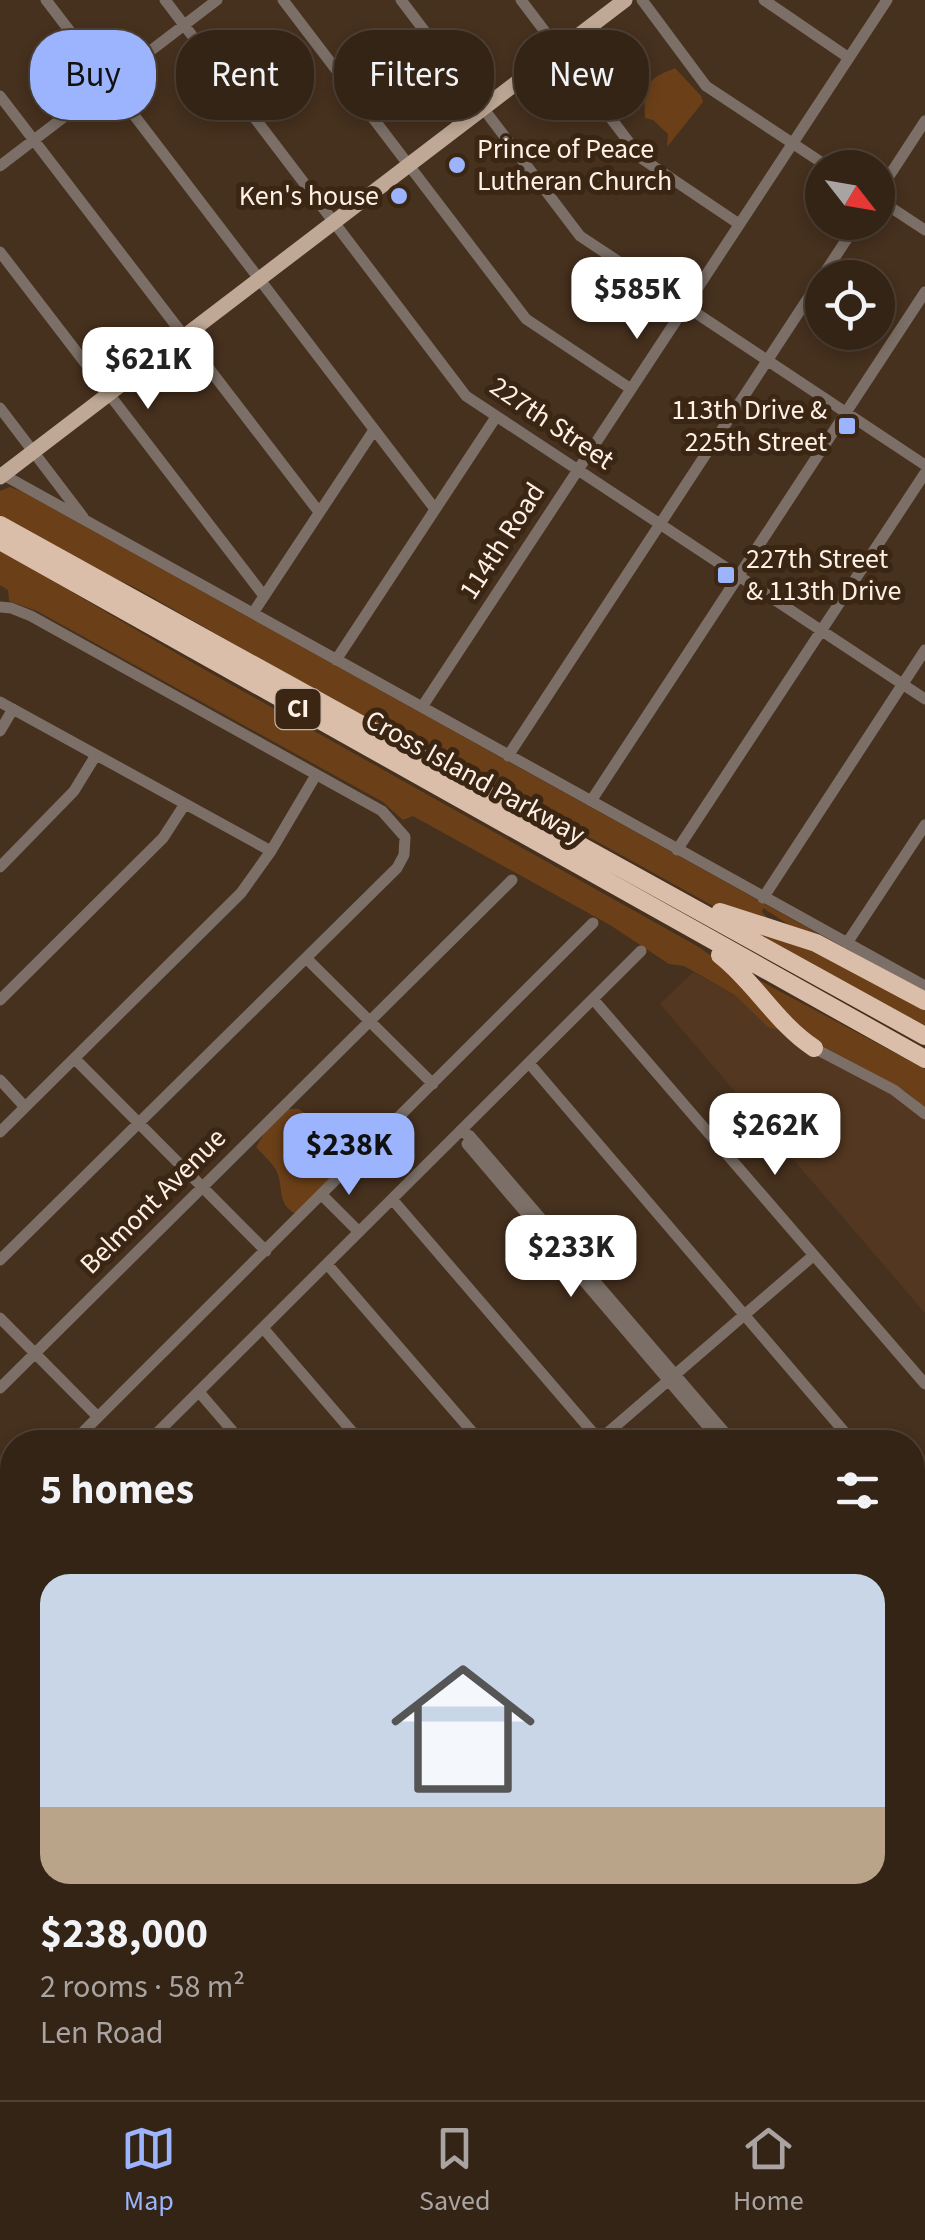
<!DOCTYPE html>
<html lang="en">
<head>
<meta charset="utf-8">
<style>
  :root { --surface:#342416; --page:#3c2c1f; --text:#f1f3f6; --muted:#a9a4a1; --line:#4e4135; --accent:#9cb4fd }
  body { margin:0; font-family:"Source Sans 3",sans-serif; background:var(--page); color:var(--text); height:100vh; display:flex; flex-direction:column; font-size:38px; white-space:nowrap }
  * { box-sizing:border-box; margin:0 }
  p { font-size:32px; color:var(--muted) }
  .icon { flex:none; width:55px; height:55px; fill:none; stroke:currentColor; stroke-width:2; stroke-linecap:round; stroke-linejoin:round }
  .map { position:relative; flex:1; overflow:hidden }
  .side { position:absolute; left:0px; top:1430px; width:925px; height:670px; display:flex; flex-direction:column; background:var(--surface); border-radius:40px 40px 0 0; box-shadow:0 5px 15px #0003,0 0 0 2px var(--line) }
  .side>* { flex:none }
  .guide { position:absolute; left:30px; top:30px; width:865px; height:90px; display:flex; gap:20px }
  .needle { width:65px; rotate:121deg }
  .controls { position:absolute; left:805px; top:150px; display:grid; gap:20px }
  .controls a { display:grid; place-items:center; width:90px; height:90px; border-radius:50%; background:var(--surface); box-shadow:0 5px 15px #0003,0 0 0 2px var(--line); font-size:50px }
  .price { position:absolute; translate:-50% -85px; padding:0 22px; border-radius:20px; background:#fff; color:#222; font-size:32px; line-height:65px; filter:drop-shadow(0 2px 5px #0008) }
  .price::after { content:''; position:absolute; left:50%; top:60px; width:30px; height:22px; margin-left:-15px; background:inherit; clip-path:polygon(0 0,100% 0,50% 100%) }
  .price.active { background:var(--accent); color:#111 }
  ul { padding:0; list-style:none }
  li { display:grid; align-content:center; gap:20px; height:530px; padding:0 40px }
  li+li { border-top:2px solid var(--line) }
  li span { display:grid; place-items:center; height:310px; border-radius:30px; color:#555 }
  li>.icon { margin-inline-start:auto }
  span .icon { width:180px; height:180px; fill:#fffc; stroke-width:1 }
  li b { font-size:42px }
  h2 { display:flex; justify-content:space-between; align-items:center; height:120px; padding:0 40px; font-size:42px }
  .pill { padding:0 35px; border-radius:40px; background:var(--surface); box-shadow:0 5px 15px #0003,0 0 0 2px var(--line); font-size:35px; line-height:90px }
  .pill.active { background:var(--accent); color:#111 }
  .tab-bar { display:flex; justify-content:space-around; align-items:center; height:140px; border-top:2px solid var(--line); background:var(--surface); font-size:28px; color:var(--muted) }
  .tab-bar a { display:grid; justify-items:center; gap:5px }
  .tab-bar .active { color:var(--accent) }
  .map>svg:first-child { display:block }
  .built { fill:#533720 }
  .green { fill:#6b4019 }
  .water { fill:#ab784f }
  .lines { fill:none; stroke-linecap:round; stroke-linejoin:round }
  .minor { stroke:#7b6f67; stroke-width:11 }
  .major { stroke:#bfa896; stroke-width:15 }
  .highway { stroke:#dabea9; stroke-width:18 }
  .poi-dot { fill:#9cb4fd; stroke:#3b2614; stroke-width:4 }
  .labels { text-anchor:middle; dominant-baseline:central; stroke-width:10; stroke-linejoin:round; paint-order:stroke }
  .shield { fill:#3b2614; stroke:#c4b3a6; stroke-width:2.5 }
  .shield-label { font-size:25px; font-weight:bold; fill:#fef0e5 }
  .poi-label { font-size:28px; fill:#fef0e5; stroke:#3b2614; text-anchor:start }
  .street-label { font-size:28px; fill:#fef0e5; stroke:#3b2614 }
</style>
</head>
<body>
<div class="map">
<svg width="925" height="2100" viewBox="0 0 925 2100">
  <rect width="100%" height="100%" fill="#46301e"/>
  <path class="built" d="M 693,972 L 925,1099 L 925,1313 L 660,1004 Z
    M 3,1689 L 12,1698 L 12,1954 L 0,1941 L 0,1692 Z"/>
  <path class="green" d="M 675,68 L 701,96 L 703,102 L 667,147 L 668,134 L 653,120 L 645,118 C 644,88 642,81 675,68 Z
    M 10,487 L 23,492 L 925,993 L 800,932 L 763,908 L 762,912 L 769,920 L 715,907 L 493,784 L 390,733 L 136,588 L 65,555 L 0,518 L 0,491 Z
    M 0,550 L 193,663 L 697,946 L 726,966 L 783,1031 L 768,1027 L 735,995 L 684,966 L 669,964 L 610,925 L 413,816 L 403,820 L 383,802 L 37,611 L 9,601 L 8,590 L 0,585 Z
    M 741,927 L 795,939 L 925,1008 L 925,1030 Z
    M 755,978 L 925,1069 L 925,1108 L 907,1092 L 798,1032 Z
    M 287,1109 L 299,1109 C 307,1114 310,1119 317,1126 C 329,1139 344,1143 346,1164 L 296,1214 C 276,1203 284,1189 277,1172 C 273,1163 263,1155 256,1147 L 266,1130 Z
    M 925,1912 L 925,2100 L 727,2100 L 736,2088 L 912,2088 L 913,1923 Z"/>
  <path class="water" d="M288 1154a19 19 0 1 1 38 0a19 19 0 1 1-38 0Z"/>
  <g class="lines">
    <path class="minor" d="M 46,0 L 435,509
      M 165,0 L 466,396 L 925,699
      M 283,0 L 526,319 L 631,389
      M 401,0 L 580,236 L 925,465
      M 521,0 L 641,158 L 739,224
      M 642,0 L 706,86 L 830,168
      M 764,0 L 849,58
      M 0,96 L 319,512
      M 0,166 L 217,0
      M 878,193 L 925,121
      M 878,199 L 925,230
      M 0,252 L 264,596
      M 0,408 L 83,517
      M 0,473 L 925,986
      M 0,607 L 11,608 L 31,616 L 382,811 L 405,837 L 404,855 L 397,868 L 0,1260
      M 253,613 L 374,430
      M 336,660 L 496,417
      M 0,702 L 271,851
      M 422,707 L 887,0
      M 0,731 L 13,709
      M 508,756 L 858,222
      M 591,801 L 925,292
      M 677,850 L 925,473
      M 0,867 L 74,791 L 96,755
      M 763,898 L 925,650
      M 847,943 L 925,825
      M 307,959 L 433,1084
      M 593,999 L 925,1384
      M 0,1000 L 163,838 L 185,804
      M 814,1048 L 894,1090 L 925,1114
      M 75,1059 L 266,1251
      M 529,1063 L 853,1442
      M 0,1080 L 25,1107
      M 460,1131 L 470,1136 L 733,1442
      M 0,1132 L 241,893 L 271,851 L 316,775
      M 467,1144 L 721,1442
      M 322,1195 L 359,1232
      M 392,1199 L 601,1442
      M 327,1264 L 481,1442
      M 0,1318 L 98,1417
      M 263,1328 L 361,1442
      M 0,1388 L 512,880
      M 199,1392 L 242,1442
      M 73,1442 L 593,923
      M 148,1442 L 641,951
      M 597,1442 L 814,1255
      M 912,1512 L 925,1526
      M 0,1516 L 12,1503
      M 0,1579 L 12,1566
      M 0,1603 L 12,1613
      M 912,1652 L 925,1666
      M 912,1666 L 925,1680
      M 0,1675 L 12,1687
      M 912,1808 L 925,1822
      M 0,2055 L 12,2043
      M 86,2088 L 115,2100
      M 270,2088 L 300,2100
      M 358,2088 L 373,2100
      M 473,2088 L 488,2100
      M 586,2088 L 601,2100
      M 701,2088 L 713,2097
      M 750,2088 L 763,2100
      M 323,2100 L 328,2088"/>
    <path class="major" d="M 0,477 L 625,0
      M 912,1906 L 925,1896
      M 711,2100 L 720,2088"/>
    <path class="highway" d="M 0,525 L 925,1036
      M 0,541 L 925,1059
      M 720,912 L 816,943 L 925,1001
      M 720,955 C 755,982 776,1023 814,1048"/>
  </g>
  <g class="poi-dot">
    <circle cx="457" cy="165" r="10"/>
    <circle cx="399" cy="196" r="10"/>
    <rect x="837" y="416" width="20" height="20" rx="5"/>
    <rect x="716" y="565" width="20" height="20" rx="5"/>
  </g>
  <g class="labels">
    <rect class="shield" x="275.5" y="689" width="45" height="40" rx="8"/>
    <g class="shield-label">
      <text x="298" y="709">CI</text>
    </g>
    <g class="poi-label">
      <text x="477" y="149">Prince of Peace<tspan x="477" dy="32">Lutheran Church</tspan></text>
      <text x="379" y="196" text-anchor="end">Ken's house</text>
      <text x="827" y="410" text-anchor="end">113th Drive &amp;<tspan x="827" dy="32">225th Street</tspan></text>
      <text x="746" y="559">227th Street<tspan x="746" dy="32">&amp; 113th Drive</tspan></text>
    </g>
    <g class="street-label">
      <text transform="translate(552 423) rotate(34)">227th Street</text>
      <text transform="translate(502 541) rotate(-57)">114th Road</text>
      <text transform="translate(475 777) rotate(29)">Cross Island Parkway</text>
      <text transform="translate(153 1201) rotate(-45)">Belmont Avenue</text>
    </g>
  </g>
</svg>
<div class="controls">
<a><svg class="needle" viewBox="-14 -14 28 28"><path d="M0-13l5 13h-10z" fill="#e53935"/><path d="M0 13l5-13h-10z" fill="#a9a4a1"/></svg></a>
<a><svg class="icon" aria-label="locate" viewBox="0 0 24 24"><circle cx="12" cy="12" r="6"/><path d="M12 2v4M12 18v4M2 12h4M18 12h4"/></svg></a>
</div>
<b class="price" style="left:637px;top:342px">$585K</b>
<b class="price" style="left:148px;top:412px">$621K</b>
<b class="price" style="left:775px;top:1178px">$262K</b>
<b class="price active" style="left:349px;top:1198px">$238K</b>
<b class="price" style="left:571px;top:1300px">$233K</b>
<div class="guide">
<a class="pill active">Buy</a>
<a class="pill">Rent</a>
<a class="pill">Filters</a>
<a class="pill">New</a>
</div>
<section class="side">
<h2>5 homes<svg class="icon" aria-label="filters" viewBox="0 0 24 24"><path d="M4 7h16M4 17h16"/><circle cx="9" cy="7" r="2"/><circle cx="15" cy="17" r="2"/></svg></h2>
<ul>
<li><span style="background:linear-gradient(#c9d6e8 75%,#b9a48a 0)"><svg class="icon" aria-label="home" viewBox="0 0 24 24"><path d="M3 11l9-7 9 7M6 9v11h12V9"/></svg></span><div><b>$238,000</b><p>2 rooms · 58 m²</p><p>Len Road</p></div></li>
</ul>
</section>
</div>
<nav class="tab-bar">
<a class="active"><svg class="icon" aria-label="map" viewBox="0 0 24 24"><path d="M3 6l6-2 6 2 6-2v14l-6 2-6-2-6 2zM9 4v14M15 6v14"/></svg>Map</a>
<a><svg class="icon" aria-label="saved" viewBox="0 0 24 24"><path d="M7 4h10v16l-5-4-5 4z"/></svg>Saved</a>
<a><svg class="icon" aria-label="home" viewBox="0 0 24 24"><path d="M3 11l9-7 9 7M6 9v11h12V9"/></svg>Home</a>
</nav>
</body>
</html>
